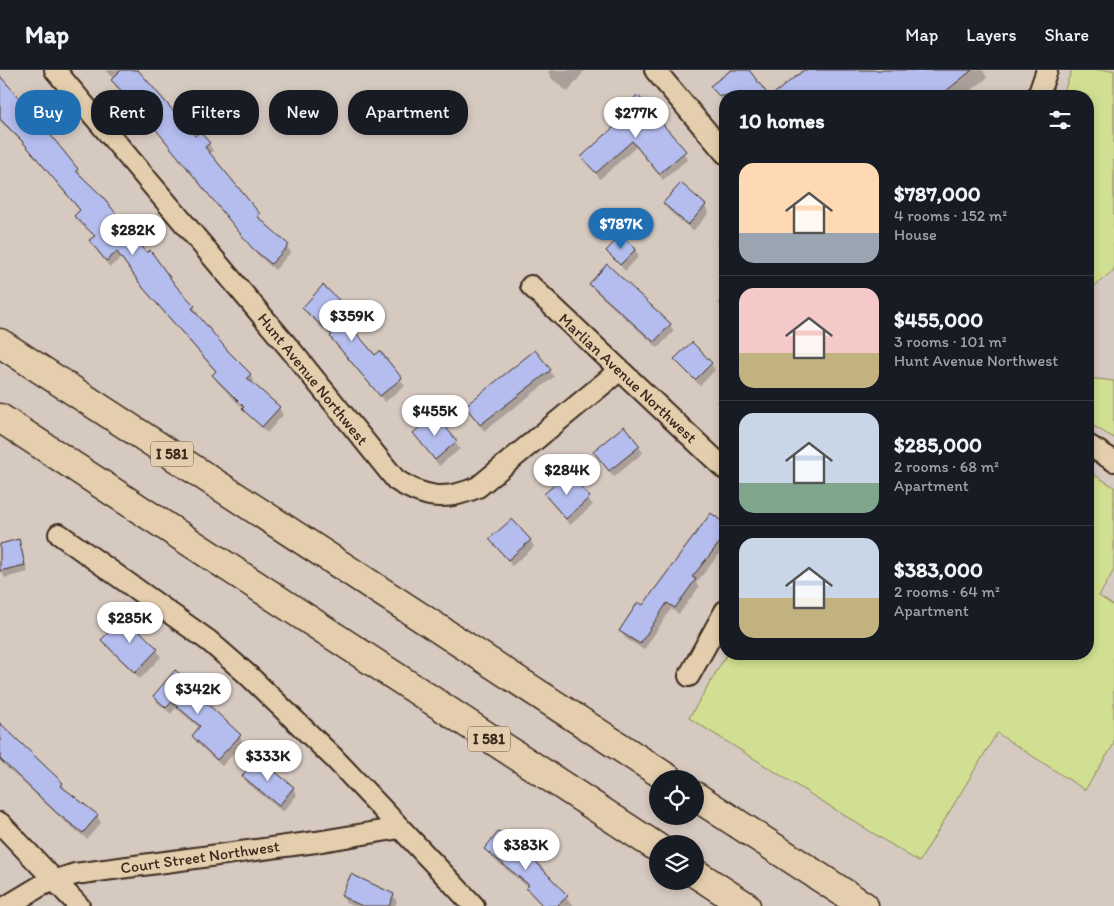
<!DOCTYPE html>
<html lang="en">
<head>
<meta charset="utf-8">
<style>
  :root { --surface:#171b24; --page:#242831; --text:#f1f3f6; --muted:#9ea1a6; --line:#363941; --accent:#1f6fb2 }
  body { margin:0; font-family:Itim,sans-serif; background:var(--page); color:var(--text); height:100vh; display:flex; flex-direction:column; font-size:19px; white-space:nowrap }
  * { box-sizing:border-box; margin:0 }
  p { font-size:16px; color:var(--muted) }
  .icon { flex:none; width:28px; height:28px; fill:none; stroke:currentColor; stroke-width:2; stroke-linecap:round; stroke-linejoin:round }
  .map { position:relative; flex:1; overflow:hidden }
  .drawer { position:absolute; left:719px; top:20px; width:375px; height:570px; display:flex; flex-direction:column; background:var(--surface); border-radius:20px; box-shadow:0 2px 8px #0003 }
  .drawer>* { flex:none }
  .top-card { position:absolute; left:15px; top:20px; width:475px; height:45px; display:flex; gap:10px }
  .tools { position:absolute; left:649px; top:700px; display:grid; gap:10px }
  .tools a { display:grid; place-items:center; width:55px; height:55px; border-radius:50%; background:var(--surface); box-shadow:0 2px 8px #0003; font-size:25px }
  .price { position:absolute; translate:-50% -42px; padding:0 11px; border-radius:18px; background:#fff; color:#222; font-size:16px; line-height:32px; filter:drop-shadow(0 1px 2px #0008) }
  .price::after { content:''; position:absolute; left:50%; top:30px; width:15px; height:11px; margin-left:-8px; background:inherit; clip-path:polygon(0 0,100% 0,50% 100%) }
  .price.active { background:var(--accent); color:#fff }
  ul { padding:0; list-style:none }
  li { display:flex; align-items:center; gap:15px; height:125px; padding:0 20px }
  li+li { border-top:1px solid var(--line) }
  li span { display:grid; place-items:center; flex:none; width:140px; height:100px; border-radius:15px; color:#555 }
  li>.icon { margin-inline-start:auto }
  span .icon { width:60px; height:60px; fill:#fffc; stroke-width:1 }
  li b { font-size:21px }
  h2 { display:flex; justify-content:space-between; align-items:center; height:60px; padding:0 20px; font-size:21px }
  .pill { padding:0 18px; border-radius:20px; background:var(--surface); box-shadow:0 2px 8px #0003; font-size:18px; line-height:45px }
  .pill.active { background:var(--accent); color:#fff }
  header { display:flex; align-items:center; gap:30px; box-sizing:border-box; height:70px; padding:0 25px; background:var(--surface); border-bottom:1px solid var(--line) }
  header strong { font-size:24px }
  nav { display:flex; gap:28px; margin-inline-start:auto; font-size:18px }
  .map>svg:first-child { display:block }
  .green { fill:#d1df92; stroke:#868458 }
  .shadow { fill:#0003 }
  .building { fill:#b4bdee; stroke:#3b2a1e }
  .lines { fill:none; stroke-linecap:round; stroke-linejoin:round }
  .minor-casing { stroke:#3b2a1e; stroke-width:24 }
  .motorway-casing { stroke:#3b2a1e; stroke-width:31 }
  .minor { stroke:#e4cead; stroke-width:20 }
  .motorway { stroke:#e4cead; stroke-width:28 }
  .labels { text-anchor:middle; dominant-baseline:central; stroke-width:5; stroke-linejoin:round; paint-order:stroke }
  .shield { fill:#e4cead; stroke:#6e5b49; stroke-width:1 }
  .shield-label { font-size:15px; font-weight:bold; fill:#3b2a1e }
  .street-label { font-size:16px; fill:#3b2a1e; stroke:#e4cead }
</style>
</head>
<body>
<header>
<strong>Map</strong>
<nav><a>Map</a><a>Layers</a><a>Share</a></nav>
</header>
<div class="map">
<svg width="1114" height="836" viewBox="0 0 1114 836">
  <rect width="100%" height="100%" fill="#d6c9c0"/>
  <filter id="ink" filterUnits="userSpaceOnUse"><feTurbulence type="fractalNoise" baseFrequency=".02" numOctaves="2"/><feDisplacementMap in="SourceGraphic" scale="10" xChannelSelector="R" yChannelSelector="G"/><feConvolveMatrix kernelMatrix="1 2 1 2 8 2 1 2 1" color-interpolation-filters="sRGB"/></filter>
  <g filter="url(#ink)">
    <path class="green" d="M 1072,0 L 1114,0 L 1114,200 L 1088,221 L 1088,26 L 1062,26 Z
      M 1088,308 L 1114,311 L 1114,368 L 1088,353 Z
      M 1088,401 L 1114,417 L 1114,500 L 1099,526 L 1114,536 L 1114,674 L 1085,720 L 997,663 L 919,792 L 689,648 L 727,584 L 1088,584 Z"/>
    <path class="shadow" d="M 105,0 L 137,0 L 195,68 L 200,63 L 209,74 L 213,81 L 209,84 L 263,151 L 291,182 L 275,200 L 258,185 L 146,47 L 116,17 L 114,9 Z
      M 550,0 L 585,0 L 568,22 L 552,9 L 548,2 Z
      M 733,0 L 748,0 L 768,26 L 725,26 L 725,36 L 712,16 Z
      M 806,0 L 983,0 L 987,8 L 964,26 L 773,26 Z
      M 0,7 L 147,184 L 194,237 L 198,243 L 196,245 L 227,282 L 250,305 L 254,311 L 252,314 L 279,338 L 283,345 L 267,363 L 217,312 L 213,305 L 216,302 L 150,226 L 121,188 L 110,197 L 94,177 L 91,171 L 95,167 L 76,146 L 80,141 L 28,78 L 0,51 Z
      M 653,41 L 688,89 L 663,110 L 636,77 L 600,109 L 583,87 L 617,57 L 614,52 Z
      M 664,133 L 705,136 L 709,143 L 693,161 L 668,140 Z
      M 725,163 L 725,184 L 716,172 Z
      M 635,179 L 639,186 L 625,201 L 608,181 Z
      M 591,214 L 670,255 L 674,261 L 658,278 L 595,221 Z
      M 725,224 L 725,242 L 718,232 Z
      M 338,231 L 344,250 L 375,286 L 380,283 L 405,316 L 385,332 L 335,274 L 332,267 L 308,245 L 304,238 Z
      M 676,289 L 711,294 L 715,300 L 700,316 Z
      M 550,301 L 554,307 L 484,361 L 471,343 Z
      M 725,321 L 725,341 L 717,331 Z
      M 435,346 L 460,379 L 439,396 L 414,363 Z
      M 639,377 L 643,383 L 614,407 L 599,388 Z
      M 568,404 L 593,435 L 570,455 L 545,425 Z
      M 725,456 L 725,477 L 696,513 L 699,517 L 679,544 L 671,539 L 644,580 L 625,568 L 621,561 Z
      M 490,469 L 530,470 L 534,477 L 512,496 Z
      M 18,470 L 28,502 L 5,508 L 0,498 L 0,475 Z
      M 124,548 L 157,580 L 161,587 L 140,609 L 107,577 L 103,570 Z
      M 175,601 L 200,622 L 204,629 L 203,631 L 240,666 L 243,673 L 222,696 L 197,673 L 193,666 L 200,658 L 176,638 L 171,644 L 158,633 L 154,626 Z
      M 0,655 L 62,714 L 66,721 L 97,746 L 101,753 L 87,769 L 64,751 L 0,691 Z
      M 257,689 L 293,718 L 297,725 L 283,742 L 247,713 L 243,706 Z
      M 486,779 L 566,828 L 574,836 L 543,836 L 532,825 L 529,818 L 490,786 Z
      M 393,825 L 397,832 L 395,836 L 353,836 L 346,833 L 342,826 Z"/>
    <path class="building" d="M 121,0 L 138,0 L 195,66 L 200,62 L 210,73 L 205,77 L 260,144 L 257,146 L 289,175 L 271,194 L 252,178 L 140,40 L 111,10 Z
      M 731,0 L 749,0 L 769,26 L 719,26 L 710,16 Z
      M 804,0 L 972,0 L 940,26 L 771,26 Z
      M 0,6 L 21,30 L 18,32 L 45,58 L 78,99 L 76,101 L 103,127 L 147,183 L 150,180 L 176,216 L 195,236 L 192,238 L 228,281 L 251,304 L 247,308 L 280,337 L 262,357 L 242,339 L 244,337 L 212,305 L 216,301 L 144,219 L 117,182 L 106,191 L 89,170 L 95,166 L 74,146 L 80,140 L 22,71 L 0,49 Z
      M 637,25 L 654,41 L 652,42 L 686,81 L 659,104 L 632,71 L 596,103 L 581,87 L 616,55 L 612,51 Z
      M 681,113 L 706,135 L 688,155 L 663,133 Z
      M 621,165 L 636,179 L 620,195 L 606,181 Z
      M 607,194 L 671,254 L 654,272 L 589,214 Z
      M 323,215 L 339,230 L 335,235 L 342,242 L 340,244 L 375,285 L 380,281 L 402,308 L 380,326 L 330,267 L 332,265 L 302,238 Z
      M 692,272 L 712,293 L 695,310 L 674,289 Z
      M 535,280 L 551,300 L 480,355 L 465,336 Z
      M 435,344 L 457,371 L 435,390 L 413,363 Z
      M 624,356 L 640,376 L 609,401 L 593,381 Z
      M 568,403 L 590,427 L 566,449 L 544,424 Z
      M 711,443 L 725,454 L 725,466 L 692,507 L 696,509 L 675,538 L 667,533 L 640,574 L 619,561 L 638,532 L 643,535 Z
      M 512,449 L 531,470 L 508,490 L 489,469 Z
      M 19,469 L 25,495 L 0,501 L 0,474 Z
      M 124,546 L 158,579 L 135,603 L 101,570 Z
      M 175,600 L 201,621 L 198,625 L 241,665 L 217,690 L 192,666 L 200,656 L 172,632 L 166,638 L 153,626 Z
      M 0,653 L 63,713 L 61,716 L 98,745 L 83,763 L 58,744 L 0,689 Z
      M 257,687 L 294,717 L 279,736 L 242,706 Z
      M 499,761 L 533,789 L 568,826 L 557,836 L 543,836 L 526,818 L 529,815 L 484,779 Z
      M 351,804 L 394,824 L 389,836 L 362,836 L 341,826 Z"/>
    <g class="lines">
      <defs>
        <path id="minor" d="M 55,0 L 295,285 L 396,410 C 426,429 446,431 478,417 L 620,300
          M 655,0 L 725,83
          M 1038,26 L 1047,0
          M 531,216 L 725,399
          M 1088,375 L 1114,391
          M 59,464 L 209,571 L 248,605 L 334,688 L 474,836
          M 689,606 L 725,541
          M 0,753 L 79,836
          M 7,836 L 42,815 L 75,804 L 316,772 L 400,758"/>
        <path id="motorway" d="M 0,273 L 669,709
          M 0,348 L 658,778
          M 695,726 L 864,836
          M 695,803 L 746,836"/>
      </defs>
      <use href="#minor" class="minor-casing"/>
      <use href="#motorway" class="motorway-casing"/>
      <use href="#minor" class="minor"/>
      <use href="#motorway" class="motorway"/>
    </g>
  </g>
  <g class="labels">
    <g class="shield">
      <rect x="151" y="371.5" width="42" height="25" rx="4"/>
      <rect x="468" y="656.5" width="42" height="25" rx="4"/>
    </g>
    <g class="shield-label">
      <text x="172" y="384">I 581</text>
      <text x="489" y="669">I 581</text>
    </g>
    <g class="street-label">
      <text transform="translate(628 308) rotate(43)">Marlian Avenue Northwest</text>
      <text transform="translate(313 309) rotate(51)">Hunt Avenue Northwest</text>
      <text transform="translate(200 787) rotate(-8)">Court Street Northwest</text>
    </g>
  </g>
</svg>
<div class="tools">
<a><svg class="icon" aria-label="locate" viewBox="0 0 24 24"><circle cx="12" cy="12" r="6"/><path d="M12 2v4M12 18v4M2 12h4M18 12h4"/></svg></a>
<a><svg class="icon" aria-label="layers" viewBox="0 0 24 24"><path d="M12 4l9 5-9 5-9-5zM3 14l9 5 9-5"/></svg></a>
</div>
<b class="price" style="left:636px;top:69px">$277K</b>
<b class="price active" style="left:621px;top:180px">$787K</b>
<b class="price" style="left:133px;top:186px">$282K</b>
<b class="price" style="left:352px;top:272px">$359K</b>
<b class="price" style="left:435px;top:367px">$455K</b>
<b class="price" style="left:567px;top:426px">$284K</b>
<b class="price" style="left:130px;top:574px">$285K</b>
<b class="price" style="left:198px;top:645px">$342K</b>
<b class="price" style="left:268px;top:712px">$333K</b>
<b class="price" style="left:526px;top:801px">$383K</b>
<div class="top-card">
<a class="pill active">Buy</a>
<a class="pill">Rent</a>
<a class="pill">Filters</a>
<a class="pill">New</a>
<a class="pill">Apartment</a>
</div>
<section class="drawer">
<h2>10 homes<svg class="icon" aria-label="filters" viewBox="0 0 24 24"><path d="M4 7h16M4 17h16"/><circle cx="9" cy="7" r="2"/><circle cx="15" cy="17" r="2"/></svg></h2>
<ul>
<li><span style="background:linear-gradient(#ffd9b3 70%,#9aa5b1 0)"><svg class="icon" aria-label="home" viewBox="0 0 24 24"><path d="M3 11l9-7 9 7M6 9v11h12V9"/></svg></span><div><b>$787,000</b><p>4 rooms · 152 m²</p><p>House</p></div></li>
<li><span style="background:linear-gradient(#f6c9c9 65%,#c2b280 0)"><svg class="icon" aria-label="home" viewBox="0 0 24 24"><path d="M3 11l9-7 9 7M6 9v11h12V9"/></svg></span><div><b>$455,000</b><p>3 rooms · 101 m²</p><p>Hunt Avenue Northwest</p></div></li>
<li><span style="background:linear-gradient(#c9d6e8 70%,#7fa58c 0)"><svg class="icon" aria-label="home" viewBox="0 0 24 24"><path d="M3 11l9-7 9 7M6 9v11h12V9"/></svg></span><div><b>$285,000</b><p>2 rooms · 68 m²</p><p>Apartment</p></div></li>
<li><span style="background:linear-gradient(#c9d6e8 60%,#c2b280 0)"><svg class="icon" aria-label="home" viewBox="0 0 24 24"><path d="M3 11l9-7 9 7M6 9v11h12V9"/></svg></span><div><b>$383,000</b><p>2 rooms · 64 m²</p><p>Apartment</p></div></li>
</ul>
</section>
</div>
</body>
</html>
